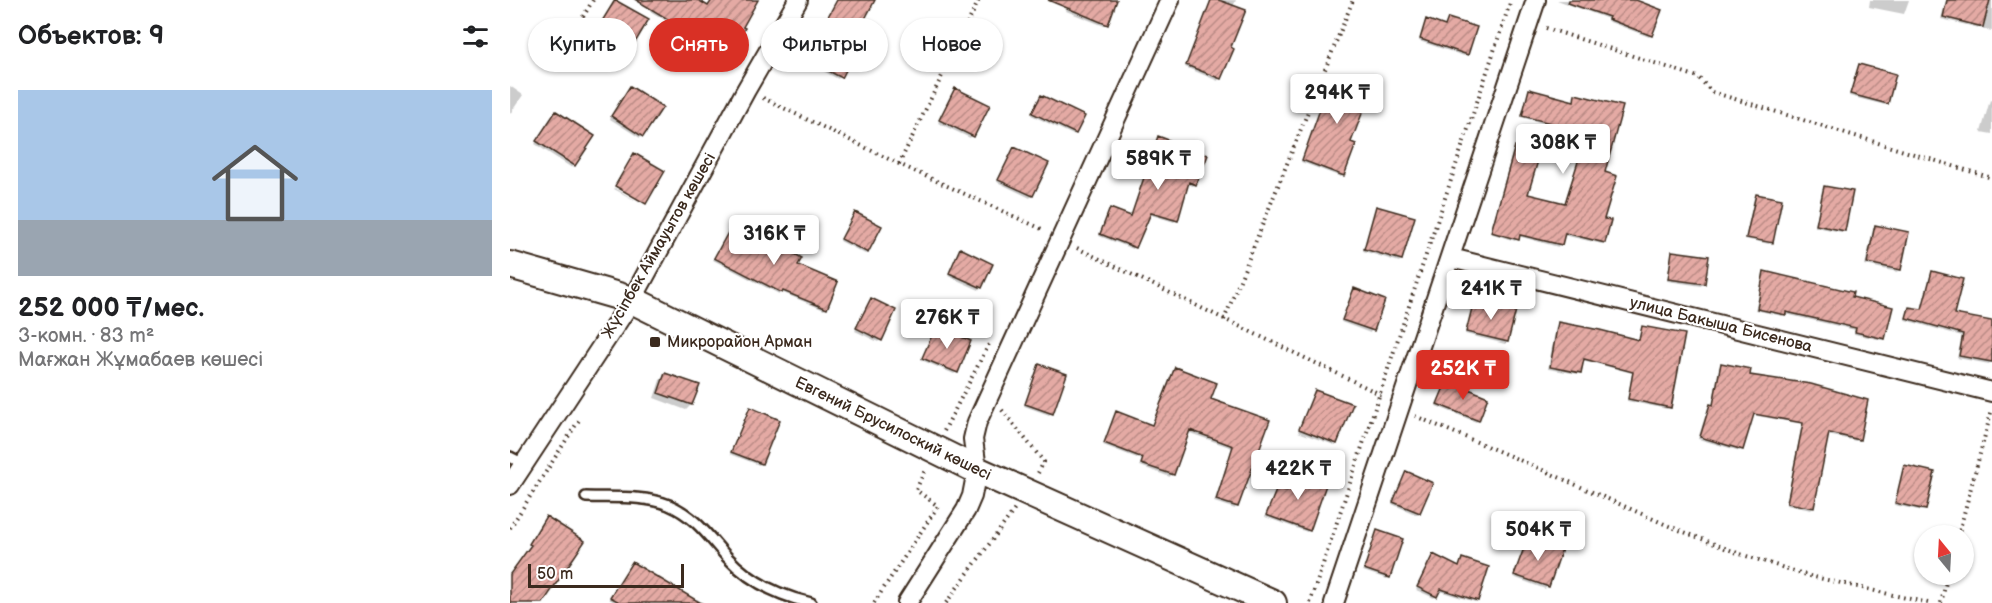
<!DOCTYPE html>
<html lang="ru">
<head>
<meta charset="utf-8">
<style>
  :root { --surface:#fff; --page:#f6f6f6; --text:#202124; --muted:#757577; --accent:#d93025 }
  body { margin:0; font-family:"Balsamiq Sans",sans-serif; background:var(--page); color:var(--text); height:100vh; display:flex; flex-direction:column; font-size:22px; white-space:nowrap }
  * { box-sizing:border-box; margin:0 }
  p { font-size:20px; color:var(--muted) }
  .icon { flex:none; width:33px; height:33px; fill:none; stroke:currentColor; stroke-width:2; stroke-linecap:round; stroke-linejoin:round }
  .map { position:relative; flex:1; overflow:hidden }
  .panel { display:flex; flex-direction:column; background:var(--surface); width:510px }
  .panel>* { flex:none }
  .guide { position:absolute; left:18px; top:18px; width:570px; height:54px; display:flex; gap:12px }
  .needle { width:39px; rotate:342deg }
  .tools { position:absolute; left:1404px; top:525px; display:grid; gap:12px }
  .tools a { display:grid; place-items:center; width:60px; height:60px; border-radius:50%; background:var(--surface); box-shadow:0 2px 4px #0004; font-size:30px }
  .scale { position:absolute; left:18px; bottom:15px; width:156px; box-sizing:border-box; padding-left:6px; border:3px solid #3b2a1e; border-top:0; font-size:16px; line-height:21px; white-space:nowrap; color:#3b2a1e; -webkit-text-stroke:4px #fff; paint-order:stroke }
  .price { position:absolute; translate:-50% -51px; padding:0 14px; border-radius:6px; background:#fff; color:#222; font-size:20px; line-height:39px; filter:drop-shadow(0 2px 3px #0008) }
  .price::after { content:''; position:absolute; left:50%; top:36px; width:18px; height:14px; margin-left:-9px; background:inherit; clip-path:polygon(0 0,100% 0,50% 100%) }
  .price.on { background:var(--accent); color:#fff }
  ul { padding:0; list-style:none }
  li { display:grid; align-content:center; gap:12px; height:318px; padding:0 18px }
  li span { display:grid; place-items:center; height:186px; border-radius:0px; color:#555 }
  li>.icon { margin-inline-start:auto }
  span .icon { width:108px; height:108px; fill:#fffc; stroke-width:1 }
  li b { font-size:26px }
  h2 { display:flex; justify-content:space-between; align-items:center; height:72px; padding:0 18px; font-size:26px }
  .chip { padding:0 21px; border-radius:27px; background:var(--surface); box-shadow:0 2px 4px #0004; font-size:21px; line-height:54px }
  .chip.on { background:var(--accent); color:#fff }
  main { display:flex; flex:1; min-height:0 }
  .map>svg:first-child { display:block }
  .shadow { fill:#0003 }
  .building { fill:url(#building-hatch); stroke:#3b2a1e; stroke-width:1.5 }
  .lines { fill:none; stroke-linecap:round; stroke-linejoin:round }
  .service-casing { stroke:#3b2a1e; stroke-width:14 }
  .minor-casing { stroke:#3b2a1e; stroke-width:22 }
  .secondary-casing { stroke:#3b2a1e; stroke-width:30 }
  .path { stroke:#3b2a1e; stroke-width:4; stroke-dasharray:1.5 4.5; stroke-linecap:butt }
  .service { stroke:#fff; stroke-width:9 }
  .minor { stroke:#fff; stroke-width:18 }
  .secondary { stroke:#fff; stroke-width:26 }
  .poi-dot { fill:#3b2a1e; stroke:#fff; stroke-width:2 }
  .labels { text-anchor:middle; dominant-baseline:central; stroke-width:4.5; stroke-linejoin:round; paint-order:stroke }
  .street-label { font-size:16px; fill:#3b2a1e; stroke:#fff }
  .poi-label { font-size:16px; fill:#3b2a1e; stroke:#fff; text-anchor:start }
</style>
</head>
<body>
<main>
<section class="panel">
<h2>Объектов: 9<svg class="icon" aria-label="filters" viewBox="0 0 24 24"><path d="M4 7h16M4 17h16"/><circle cx="9" cy="7" r="2"/><circle cx="15" cy="17" r="2"/></svg></h2>
<ul>
<li><span style="background:linear-gradient(#a9c7e8 70%,#9aa5b1 0)"><svg class="icon" aria-label="home" viewBox="0 0 24 24"><path d="M3 11l9-7 9 7M6 9v11h12V9"/></svg></span><div><b>252 000 ₸/мес.</b><p>3-комн. · 83 m²</p><p>Мағжан Жұмабаев көшесі</p></div></li>
</ul>
</section>
<div class="map">
<svg width="1482" height="603" viewBox="0 0 1482 603">
  <defs>
    <pattern id="building-hatch" width="6" height="6" patternUnits="userSpaceOnUse" patternTransform="scale(1.5)"><rect width="6" height="6" fill="#e4aaa4"/><path d="M-1 1l2-2M0 6l6-6M5 7l2-2" fill="none" stroke="#ba8b85"/></pattern>
  </defs>
  <rect width="100%" height="100%" fill="#fff"/>
  <filter id="ink" filterUnits="userSpaceOnUse"><feTurbulence type="fractalNoise" baseFrequency=".0167" numOctaves="2"/><feDisplacementMap in="SourceGraphic" scale="12" xChannelSelector="R" yChannelSelector="G"/><feConvolveMatrix kernelMatrix="1 2 1 2 8 2 1 2 1" color-interpolation-filters="sRGB"/></filter>
  <g filter="url(#ink)">
    <path class="shadow" d="M 146,0 L 185,0 L 198,8 L 202,0 L 246,0 L 215,57 L 140,11 Z
      M 327,0 L 364,0 L 343,38 L 349,41 L 328,79 L 285,56 L 302,24 L 321,31 Z
      M 560,0 L 606,0 L 594,26 L 556,11 Z
      M 701,0 L 726,0 L 723,7 L 719,48 L 722,49 L 708,81 L 675,67 Z
      M 1047,0 L 1121,0 L 1141,35 L 1139,37 L 1097,21 L 1098,19 Z
      M 1360,0 L 1399,0 L 1394,14 L 1359,7 Z
      M 1436,0 L 1482,0 L 1482,31 L 1431,19 Z
      M 103,3 L 122,45 L 120,47 L 88,29 Z
      M 938,19 L 956,54 L 954,56 L 909,41 L 916,20 L 934,27 Z
      M 1349,65 L 1377,103 L 1375,105 L 1339,96 Z
      M 823,75 L 839,143 L 833,175 L 831,177 L 791,162 Z
      M 0,86 L 13,95 L 0,114 Z
      M 119,90 L 151,107 L 130,138 L 100,119 Z
      M 445,90 L 478,106 L 460,138 L 428,123 Z
      M 1020,90 L 1063,102 L 1066,95 L 1093,173 L 1092,220 L 1094,242 L 1092,244 L 1053,235 L 1048,247 L 1008,236 L 1005,241 L 980,233 L 1003,150 L 1005,148 L 1017,195 L 1054,205 L 1075,138 L 1055,132 L 1055,129 L 1011,117 Z
      M 529,99 L 573,117 L 563,135 L 521,115 Z
      M 1480,100 L 1482,101 L 1482,134 L 1471,132 Z
      M 44,115 L 83,136 L 62,168 L 25,144 Z
      M 649,138 L 685,184 L 683,186 L 677,184 L 666,220 L 664,222 L 638,214 L 623,249 L 589,236 L 601,210 L 620,218 Z
      M 504,148 L 522,196 L 520,198 L 487,182 Z
      M 105,188 L 133,205 L 104,189 Z
      M 1314,188 L 1334,230 L 1332,232 L 1305,227 L 1312,190 Z
      M 1246,195 L 1261,242 L 1259,244 L 1235,239 L 1244,197 Z
      M 867,208 L 891,260 L 889,262 L 853,251 Z
      M 343,216 L 357,252 L 355,254 L 330,241 Z
      M 223,223 L 286,266 L 316,308 L 314,310 L 271,292 L 269,294 L 203,260 Z
      M 1365,226 L 1389,269 L 1387,272 L 1355,265 L 1363,229 Z
      M 448,252 L 481,264 L 469,290 L 438,276 Z
      M 1163,253 L 1193,283 L 1191,286 L 1157,281 L 1161,255 Z
      M 1255,273 L 1340,298 L 1374,338 L 1372,340 L 1344,334 L 1345,330 L 1275,314 L 1272,316 L 1245,310 Z
      M 1422,273 L 1442,316 L 1482,322 L 1482,358 L 1479,364 L 1447,358 L 1452,336 L 1395,320 L 1399,308 L 1411,310 Z
      M 844,290 L 873,300 L 860,333 L 831,322 Z
      M 361,300 L 370,340 L 368,342 L 345,331 Z
      M 965,301 L 997,342 L 995,344 L 955,334 Z
      M 1048,324 L 1128,341 L 1133,327 L 1159,407 L 1157,409 L 1117,401 L 1122,373 L 1072,360 L 1068,374 L 1038,369 L 1046,326 Z
      M 426,328 L 446,372 L 444,374 L 411,360 Z
      M 1212,365 L 1238,376 L 1348,439 L 1346,441 L 1317,435 L 1303,508 L 1301,510 L 1276,505 L 1292,424 L 1242,415 L 1230,451 L 1188,439 L 1198,407 L 1202,406 L 1209,367 Z
      M 529,366 L 541,413 L 539,415 L 514,406 Z
      M 665,369 L 699,399 L 758,421 L 725,509 L 704,502 L 722,448 L 677,432 L 660,477 L 630,466 L 632,460 L 593,445 L 606,413 L 642,427 Z
      M 155,375 L 188,386 L 181,405 L 176,410 L 144,398 L 150,380 Z
      M 935,384 L 968,420 L 966,422 L 926,406 Z
      M 805,392 L 826,443 L 824,445 L 788,432 Z
      M 240,409 L 251,463 L 249,465 L 220,454 Z
      M 1395,466 L 1415,509 L 1413,511 L 1384,505 Z
      M 784,473 L 799,530 L 797,532 L 755,517 L 765,492 L 767,490 L 776,493 Z
      M 896,473 L 921,484 L 907,515 L 882,504 Z
      M 867,532 L 879,577 L 877,579 L 853,571 Z
      M 1018,539 L 1037,586 L 1035,589 L 1003,577 Z
      M 922,558 L 948,568 L 952,560 L 967,600 L 965,602 L 929,591 L 924,598 L 906,590 Z
      M 122,563 L 185,601 L 187,599 L 194,603 L 106,603 L 99,599 Z"/>
    <path class="building" d="M 105,0 L 139,19 L 123,46 L 89,26 Z
      M 126,0 L 188,0 L 198,6 L 202,0 L 248,0 L 233,27 L 235,28 L 219,56 Z
      M 327,0 L 365,0 L 345,38 L 351,41 L 332,78 L 286,54 L 306,17 L 315,22 Z
      M 538,0 L 607,0 L 598,25 Z
      M 701,0 L 709,0 L 736,10 L 721,47 L 724,49 L 711,79 L 676,65 Z
      M 1059,0 L 1126,0 L 1152,10 L 1142,36 L 1098,19 L 1099,17 L 1058,3 Z
      M 1437,0 L 1480,0 L 1473,27 L 1433,17 Z
      M 938,18 L 967,27 L 958,55 L 910,39 L 916,19 L 935,26 Z
      M 1349,64 L 1386,74 L 1378,104 L 1340,94 Z
      M 823,73 L 862,88 L 841,142 L 846,144 L 834,176 L 792,160 Z
      M 120,86 L 153,107 L 133,137 L 101,116 Z
      M 445,88 L 480,105 L 464,137 L 429,120 Z
      M 1019,89 L 1064,101 L 1065,94 L 1113,106 L 1095,172 L 1107,176 L 1094,219 L 1101,220 L 1095,243 L 1055,233 L 1052,245 L 1010,235 L 1009,240 L 981,232 L 1005,146 L 1030,154 L 1018,194 L 1055,203 L 1076,136 L 1056,130 L 1057,127 L 1012,116 Z
      M 531,95 L 575,116 L 566,134 L 522,113 Z
      M 46,111 L 85,136 L 65,166 L 26,141 Z
      M 648,136 L 698,155 L 686,185 L 679,182 L 668,221 L 641,213 L 626,248 L 590,234 L 600,208 L 621,216 Z
      M 504,147 L 539,163 L 523,196 L 488,180 Z
      M 124,153 L 155,171 L 136,204 L 105,186 Z
      M 1314,186 L 1343,191 L 1335,231 L 1306,225 Z
      M 1246,194 L 1272,199 L 1263,243 L 1236,238 Z
      M 866,206 L 905,217 L 892,260 L 854,249 Z
      M 345,212 L 372,226 L 358,253 L 331,239 Z
      M 225,220 L 292,258 L 288,265 L 328,282 L 317,309 L 273,291 L 272,293 L 204,258 Z
      M 1365,225 L 1399,232 L 1391,270 L 1357,263 Z
      M 450,248 L 483,264 L 472,288 L 439,273 Z
      M 1162,251 L 1199,256 L 1195,284 L 1158,279 Z
      M 1254,271 L 1343,292 L 1342,297 L 1383,307 L 1375,339 L 1345,332 L 1346,328 L 1276,312 L 1276,315 L 1247,309 Z
      M 1422,271 L 1453,279 L 1444,314 L 1482,321 L 1482,362 L 1449,356 L 1453,334 L 1396,318 L 1399,307 L 1412,309 Z
      M 844,288 L 875,300 L 864,331 L 832,320 Z
      M 361,298 L 386,310 L 372,341 L 346,328 Z
      M 964,300 L 1006,310 L 998,342 L 956,332 Z
      M 1048,322 L 1090,330 L 1129,340 L 1132,326 L 1175,334 L 1161,408 L 1118,399 L 1123,372 L 1074,359 L 1071,373 L 1040,367 Z
      M 426,326 L 461,341 L 448,373 L 412,358 Z
      M 1211,363 L 1241,369 L 1240,375 L 1301,384 L 1358,400 L 1350,440 L 1319,433 L 1304,508 L 1277,503 L 1293,423 L 1244,414 L 1233,450 L 1190,437 L 1200,404 L 1203,405 Z
      M 529,364 L 557,374 L 543,414 L 515,404 Z
      M 665,367 L 707,383 L 701,399 L 760,420 L 728,507 L 706,500 L 723,446 L 680,430 L 664,475 L 631,464 L 633,458 L 594,443 L 606,411 L 642,425 Z
      M 155,373 L 190,385 L 182,405 L 148,393 Z
      M 937,380 L 978,397 L 969,421 L 927,404 Z
      M 805,390 L 843,404 L 827,444 L 789,429 Z
      M 240,407 L 270,420 L 252,464 L 221,452 Z
      M 1394,465 L 1425,472 L 1416,510 L 1385,503 Z
      M 784,471 L 817,482 L 800,531 L 756,515 L 767,488 L 777,491 Z
      M 896,471 L 923,483 L 910,513 L 883,502 Z
      M 36,516 L 75,541 L 33,603 L 0,603 L 0,574 L 21,545 L 19,544 Z
      M 867,530 L 893,539 L 880,578 L 854,569 Z
      M 1018,537 L 1052,549 L 1039,587 L 1004,575 Z
      M 923,554 L 949,567 L 952,558 L 979,567 L 968,601 L 931,589 L 927,597 L 907,587 Z
      M 122,562 L 191,603 L 111,603 L 100,597 Z"/>
    <g class="lines">
      <defs>
        <path id="service" d="M 0,457 L 14,464
          M 76,497 C 103,498 133,495 159,505 C 185,516 199,537 217,557 C 239,581 270,596 301,603"/>
        <path id="minor" d="M 941,258 L 1482,392
          M 0,485 L 122,300 L 236,90 L 288,0
          M 397,603 L 456,510 L 462,496 L 467,470 L 463,439 L 467,422 L 660,0
          M 824,603 L 1026,0"/>
        <path id="secondary" d="M 0,265 L 122,300 L 467,470 L 763,603"/>
      </defs>
      <use href="#service" class="service-casing"/>
      <use href="#minor" class="minor-casing"/>
      <use href="#secondary" class="secondary-casing"/>
      <path class="path" d="M 70,22 L 83,0
        M 1036,28 L 1188,77 L 1202,92 L 1482,178
        M 253,98 L 389,164 L 534,230
        M 389,164 L 469,0
        M 567,248 L 874,396
        M 714,320 L 843,0
        M 492,410 L 534,462 L 528,473
        M 905,416 L 1019,464 L 1159,526 L 1230,554 L 1300,576 L 1418,603
        M 434,431 L 479,344
        M 0,528 L 69,420
        M 1448,536 L 1482,409
        M 364,603 L 428,506 L 406,490 L 415,470
        M 436,603 L 505,509
        M 800,603 L 1001,0
        M 1431,603 L 1438,574"/>
      <use href="#service" class="service"/>
      <use href="#minor" class="minor"/>
      <use href="#secondary" class="secondary"/>
    </g>
  </g>
  <rect class="poi-dot" x="139" y="336" width="12" height="12" rx="3"/>
  <g class="labels">
    <g class="street-label">
      <text transform="translate(149 246) rotate(-60)">Жүсіпбек Аймауытов көшесі</text>
      <text transform="translate(1211 325) rotate(14)">улица Бакыша Бисенова</text>
      <text transform="translate(383 429) rotate(26)">Евгений Брусилоский көшесі</text>
    </g>
    <g class="poi-label">
      <text x="157" y="342">Микрорайон Арман</text>
    </g>
  </g>
</svg>
<div class="tools">
<a><svg class="needle" viewBox="-14 -14 28 28"><path d="M0-13l5 13h-10z" fill="#e53935"/><path d="M0 13l5-13h-10z" fill="#757577"/></svg></a>
</div>
<div class="scale">50 m</div>
<b class="price" style="left:827px;top:125px">294K ₸</b>
<b class="price" style="left:1053px;top:175px">308K ₸</b>
<b class="price" style="left:648px;top:191px">589K ₸</b>
<b class="price" style="left:264px;top:266px">316K ₸</b>
<b class="price" style="left:981px;top:321px">241K ₸</b>
<b class="price" style="left:437px;top:350px">276K ₸</b>
<b class="price on" style="left:953px;top:401px">252K ₸</b>
<b class="price" style="left:788px;top:501px">422K ₸</b>
<b class="price" style="left:1028px;top:562px">504K ₸</b>
<div class="guide">
<a class="chip">Купить</a>
<a class="chip on">Снять</a>
<a class="chip">Фильтры</a>
<a class="chip">Новое</a>
</div>
</div>
</main>
</body>
</html>
